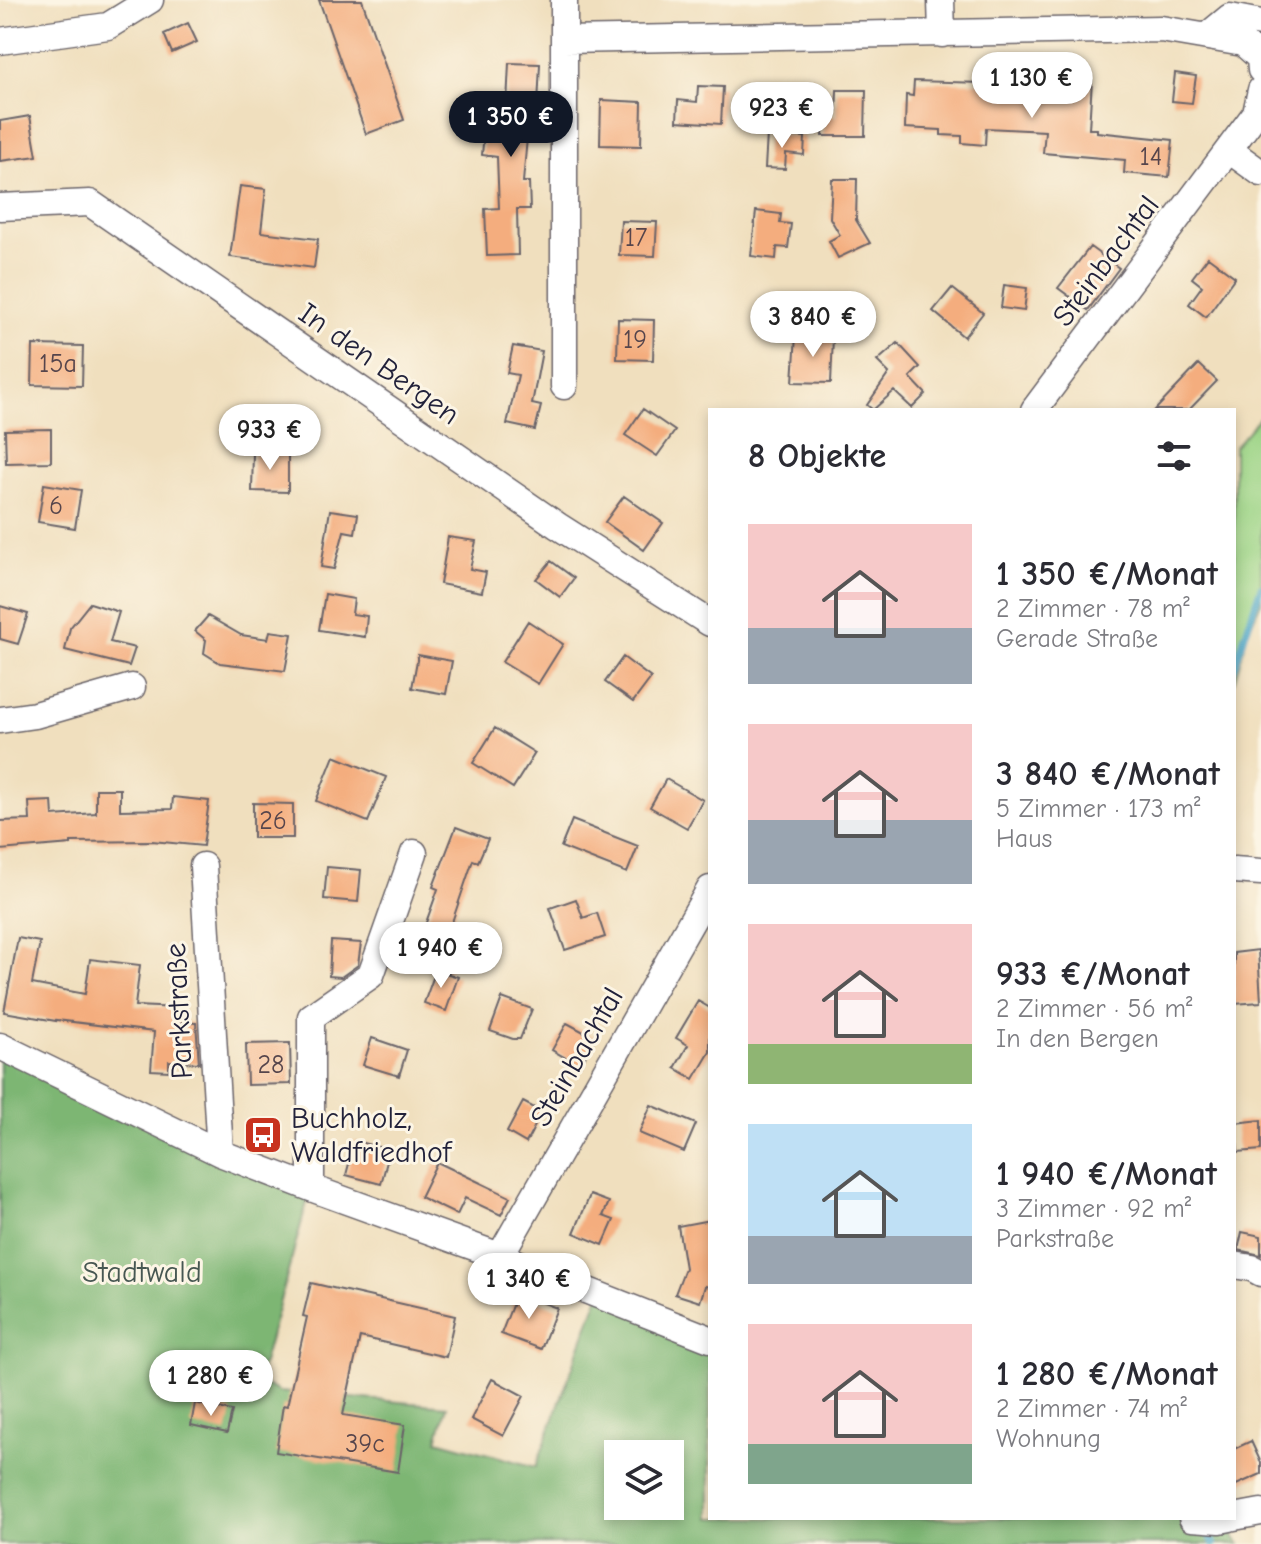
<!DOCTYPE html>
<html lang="de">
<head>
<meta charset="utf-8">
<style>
  :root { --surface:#fff; --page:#f7f7f7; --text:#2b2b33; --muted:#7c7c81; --accent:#111827 }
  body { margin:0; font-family:"Comic Neue",sans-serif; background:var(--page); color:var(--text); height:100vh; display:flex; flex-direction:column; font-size:30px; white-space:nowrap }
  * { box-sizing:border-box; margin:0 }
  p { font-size:26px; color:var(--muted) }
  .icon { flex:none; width:44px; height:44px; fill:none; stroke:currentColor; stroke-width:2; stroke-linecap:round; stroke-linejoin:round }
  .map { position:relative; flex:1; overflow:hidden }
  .sheet { position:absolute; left:708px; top:408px; width:528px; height:1112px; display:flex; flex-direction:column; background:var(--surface); border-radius:0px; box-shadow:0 4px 12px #0003 }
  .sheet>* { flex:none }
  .tools { position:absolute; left:604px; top:1440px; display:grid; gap:16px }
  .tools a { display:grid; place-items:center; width:80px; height:80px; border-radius:0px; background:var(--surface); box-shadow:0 4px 12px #0003; font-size:40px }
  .price { position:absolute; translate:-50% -68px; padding:0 18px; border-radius:28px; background:#fff; color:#222; font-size:26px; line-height:52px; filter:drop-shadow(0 2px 4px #0008) }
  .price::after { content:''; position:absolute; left:50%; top:48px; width:24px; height:18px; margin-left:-12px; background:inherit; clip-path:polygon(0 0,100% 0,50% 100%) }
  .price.selected { background:var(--accent); color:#fff }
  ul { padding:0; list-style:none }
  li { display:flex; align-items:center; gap:24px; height:200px; padding:0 40px }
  li span { display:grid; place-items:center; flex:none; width:224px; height:160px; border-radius:0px; color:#555 }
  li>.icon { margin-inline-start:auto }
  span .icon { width:96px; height:96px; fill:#fffc; stroke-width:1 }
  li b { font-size:34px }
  h2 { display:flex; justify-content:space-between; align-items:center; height:96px; padding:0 40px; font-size:34px }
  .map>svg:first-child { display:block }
  .green { fill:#9cd486; stroke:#5f7b60; stroke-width:2 }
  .forest { fill:#7db673; stroke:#506c57; stroke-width:2; fill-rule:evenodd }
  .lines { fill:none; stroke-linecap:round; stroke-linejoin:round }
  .stream { stroke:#4aa5c8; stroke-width:7 }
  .building { fill:#f4ad7e }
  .minor-casing { stroke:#6a6469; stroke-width:29 }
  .minor { stroke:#fff; stroke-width:26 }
  .labels { text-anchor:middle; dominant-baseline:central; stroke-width:6; stroke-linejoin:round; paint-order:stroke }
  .number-label { font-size:26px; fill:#56454c }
  .street-label { font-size:30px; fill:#22223b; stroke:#fcf5e5 }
  .poi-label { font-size:30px; fill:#22223b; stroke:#fcf5e5; text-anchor:start }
  .park-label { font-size:30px; fill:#475752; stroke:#fcf5e5 }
</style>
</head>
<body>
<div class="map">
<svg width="1261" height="1544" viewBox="0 0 1261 1544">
  <rect width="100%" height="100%" fill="#fcf5e5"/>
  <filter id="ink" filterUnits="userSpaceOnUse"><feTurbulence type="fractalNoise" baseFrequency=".0125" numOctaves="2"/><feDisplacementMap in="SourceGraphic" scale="16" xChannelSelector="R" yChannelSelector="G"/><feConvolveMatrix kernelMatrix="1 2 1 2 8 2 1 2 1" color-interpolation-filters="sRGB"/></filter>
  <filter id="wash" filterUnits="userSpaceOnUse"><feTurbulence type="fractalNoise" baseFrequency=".006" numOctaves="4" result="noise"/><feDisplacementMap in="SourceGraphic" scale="32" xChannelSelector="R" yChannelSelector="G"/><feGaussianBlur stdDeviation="1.8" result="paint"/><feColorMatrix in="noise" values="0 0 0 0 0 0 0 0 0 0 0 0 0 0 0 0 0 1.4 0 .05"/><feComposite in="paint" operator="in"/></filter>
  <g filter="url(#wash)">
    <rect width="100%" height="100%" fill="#f0dfbe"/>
    <path class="green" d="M 1261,416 L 1261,602 L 1248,632 L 1234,683 L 1234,447 Z"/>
    <path class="forest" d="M 0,1046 L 311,1188 L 258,1381 L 279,1392 L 447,1406 L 437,1440 L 536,1467 L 599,1295 L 710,1339 L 710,1518 L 1192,1518 L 1220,1520 L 1240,1544 L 0,1544 ZM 618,1454 L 670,1454 L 670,1506 L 618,1506 Z"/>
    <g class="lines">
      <path class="stream" d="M 1234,668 L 1261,587
        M 1210,1537 L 1214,1544"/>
    </g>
    <g id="blocks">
      <path class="building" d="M 319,0 L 362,0 L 404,120 L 366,134 Z
        M 188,23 L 197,42 L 172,53 L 164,34 Z
        M 509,63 L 540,64 L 538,105 L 530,105 L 523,182 L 529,182 L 530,209 L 517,209 L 518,255 L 487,256 L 485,209 L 499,208 L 497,157 L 482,155 L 485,122 L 506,124 Z
        M 1175,73 L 1196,76 L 1192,103 L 1172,101 Z
        M 1049,77 L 1092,80 L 1089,129 L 1097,129 L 1097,132 L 1173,140 L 1169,177 L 1124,173 L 1125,160 L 1043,153 L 1045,131 L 986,128 L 985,145 L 962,143 L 962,136 L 941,135 L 941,130 L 905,128 L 906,95 L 913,96 L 914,81 L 1048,85 Z
        M 698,86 L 723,87 L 721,124 L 677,121 L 678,100 L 697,102 Z
        M 837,90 L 866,90 L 865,136 L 823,136 L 824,116 L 836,116 Z
        M 601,100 L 642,102 L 641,146 L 600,145 Z
        M 30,116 L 37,156 L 0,161 L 0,121 Z
        M 767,134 L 805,137 L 804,155 L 786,153 L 785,169 L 765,168 Z
        M 832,179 L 857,179 L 856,220 L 870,243 L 838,258 L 829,241 L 840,235 L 830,218 Z
        M 240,186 L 266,189 L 261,232 L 318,239 L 314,268 L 230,257 Z
        M 756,211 L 781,214 L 780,223 L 791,224 L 788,248 L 777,247 L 776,259 L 751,256 Z
        M 621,221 L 657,222 L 655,256 L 619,255 Z
        M 1090,247 L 1119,268 L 1088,310 L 1058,288 Z
        M 1208,257 L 1235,277 L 1206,317 L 1189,304 L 1202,286 L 1192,278 Z
        M 1004,285 L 1027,288 L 1024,311 L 1001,308 Z
        M 952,288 L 983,313 L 964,337 L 933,311 Z
        M 618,319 L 654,320 L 653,360 L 617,359 Z
        M 796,335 L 833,337 L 831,383 L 793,382 Z
        M 898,343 L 920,367 L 910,377 L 926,394 L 912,408 L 894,391 L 873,410 L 867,405 L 889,373 L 877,361 Z
        M 33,345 L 83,346 L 82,386 L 32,385 Z
        M 513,346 L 542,351 L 532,404 L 541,406 L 535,430 L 507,424 L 518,375 L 507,373 Z
        M 1199,364 L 1217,381 L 1189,410 L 1155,410 Z
        M 643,409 L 675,431 L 657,456 L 625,435 Z
        M 51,429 L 51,462 L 6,463 L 5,430 Z
        M 253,453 L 288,453 L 288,492 L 252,491 Z
        M 44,484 L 81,490 L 75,528 L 38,522 Z
        M 624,496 L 663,523 L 644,550 L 605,522 Z
        M 330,510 L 358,514 L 355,533 L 344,531 L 334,569 L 321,567 Z
        M 448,537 L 476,541 L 470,569 L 486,572 L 482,592 L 440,584 Z
        M 551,561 L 574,578 L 560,597 L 536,579 Z
        M 325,594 L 354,599 L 352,614 L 367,616 L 365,637 L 319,630 Z
        M 90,603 L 119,612 L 110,642 L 135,648 L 129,666 L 65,650 L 70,628 Z
        M 0,606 L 28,614 L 18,644 L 0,639 Z
        M 208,616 L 241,635 L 268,639 L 270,631 L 292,634 L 285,671 L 220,663 L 204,653 L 206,640 L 195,631 Z
        M 528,621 L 563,644 L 538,684 L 502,662 Z
        M 418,655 L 452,661 L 446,694 L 412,688 Z
        M 623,657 L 651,678 L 633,702 L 605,682 Z
        M 495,728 L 535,753 L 513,788 L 473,763 Z
        M 334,756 L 386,777 L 368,822 L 316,801 Z
        M 666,779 L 703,800 L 687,828 L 650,807 Z
        M 96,789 L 120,789 L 120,810 L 172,809 L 173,797 L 209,801 L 203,846 L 152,841 L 71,842 L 71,844 L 0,850 L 0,821 L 30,820 L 29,802 L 52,801 L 53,816 L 96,813 Z
        M 253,803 L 293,804 L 293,838 L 253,838 Z
        M 572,820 L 638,846 L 627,873 L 561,847 Z
        M 456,827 L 488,839 L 478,862 L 473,860 L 451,925 L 464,929 L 449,972 L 413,959 L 438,889 L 433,887 Z
        M 327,867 L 361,870 L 358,902 L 324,899 Z
        M 576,899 L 583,918 L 597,913 L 605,937 L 565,950 L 550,908 Z
        M 18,938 L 40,942 L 32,984 L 85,994 L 90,959 L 140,965 L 135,1006 L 179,1008 L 178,1022 L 196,1023 L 199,1063 L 169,1061 L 169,1071 L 151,1070 L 154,1032 L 56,1020 L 56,1021 L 4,1012 Z
        M 331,941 L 361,943 L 358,965 L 341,977 L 329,976 Z
        M 1258,950 L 1261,1002 L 1234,1004 L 1234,953 Z
        M 436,970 L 458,977 L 446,1011 L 424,1003 Z
        M 502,998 L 532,1009 L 520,1039 L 513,1039 L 490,1031 Z
        M 698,1001 L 710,1008 L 710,1052 L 694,1079 L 675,1068 L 688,1045 L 676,1038 Z
        M 567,1023 L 595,1038 L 580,1066 L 552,1050 Z
        M 372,1038 L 407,1050 L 399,1076 L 363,1065 Z
        M 290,1043 L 291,1084 L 247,1085 L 246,1044 Z
        M 523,1102 L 542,1112 L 526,1143 L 507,1132 Z
        M 651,1105 L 696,1124 L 684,1152 L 639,1133 Z
        M 1261,1120 L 1261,1150 L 1238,1152 L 1235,1123 Z
        M 355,1141 L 390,1150 L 381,1184 L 346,1175 Z
        M 437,1162 L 510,1197 L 501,1215 L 465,1198 L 457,1215 L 420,1197 Z
        M 590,1195 L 609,1202 L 603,1216 L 614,1220 L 603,1245 L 574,1233 Z
        M 710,1220 L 710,1287 L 705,1286 L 700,1302 L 675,1294 L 685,1268 L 678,1226 Z
        M 1242,1232 L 1261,1236 L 1261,1255 L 1238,1250 Z
        M 311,1283 L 455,1316 L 446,1357 L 360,1337 L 343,1415 L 405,1425 L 398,1472 L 276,1452 L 283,1405 L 287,1406 L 307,1317 L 303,1316 Z
        M 517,1293 L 557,1308 L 541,1349 L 501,1334 Z
        M 492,1379 L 524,1396 L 503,1436 L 471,1419 Z
        M 195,1403 L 232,1411 L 227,1433 L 191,1425 Z
        M 1251,1441 L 1261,1463 L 1261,1474 L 1234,1486 L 1234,1449 Z"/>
    </g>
  </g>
  <g filter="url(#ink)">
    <use href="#blocks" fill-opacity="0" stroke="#6a6469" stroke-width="2"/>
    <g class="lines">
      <defs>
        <path id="minor" d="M 564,0 L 564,386
          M 941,0 L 942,34
          M 1207,36 L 1230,17 L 1261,23
          M 564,40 L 1161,29 L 1243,43 L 1260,58 L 1261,70
          M 0,41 L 108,26 L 150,0
          M 1229,150 L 1261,173
          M 0,207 L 90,203 L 558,526 L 710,623
          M 1034,410 L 1256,113 L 1261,90
          M 0,720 L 35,715 L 132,687
          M 203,866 L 220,1153
          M 1234,870 L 1261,872
          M 0,1046 L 220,1153 L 311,1188 L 494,1254 L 710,1339
          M 311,1188 L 311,1017 L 371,975 L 414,853
          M 500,1256 L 710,889
          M 1234,1265 L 1252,1268 L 1261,1273
          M 1234,1517 L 1261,1512
          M 1192,1518 L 1220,1520 L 1230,1518"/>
      </defs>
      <use href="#minor" class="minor-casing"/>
      <use href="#minor" class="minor"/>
    </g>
  </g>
  <defs>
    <symbol id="bus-square" viewBox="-11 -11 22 22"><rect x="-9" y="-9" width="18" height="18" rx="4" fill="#c8321e" stroke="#fcf5e5"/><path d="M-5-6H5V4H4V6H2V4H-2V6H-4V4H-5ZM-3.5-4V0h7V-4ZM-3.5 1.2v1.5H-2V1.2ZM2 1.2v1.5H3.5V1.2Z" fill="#fff"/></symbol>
  </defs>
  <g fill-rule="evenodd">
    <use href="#bus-square" x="241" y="1113" width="44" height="44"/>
  </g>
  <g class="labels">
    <g class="number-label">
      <text x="1151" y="157">14</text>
      <text x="636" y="238">17</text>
      <text x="635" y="340">19</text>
      <text x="58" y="364">15a</text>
      <text x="56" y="506">6</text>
      <text x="273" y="821">26</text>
      <text x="271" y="1065">28</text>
      <text x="365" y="1444">39c</text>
    </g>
    <g class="street-label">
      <text transform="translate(1106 261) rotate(-53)">Steinbachtal</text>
      <text transform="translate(379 364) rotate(35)">In den Bergen</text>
      <text transform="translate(179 1011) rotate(-93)">Parkstraße</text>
      <text transform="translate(577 1057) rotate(-60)">Steinbachtal</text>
    </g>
    <g class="poi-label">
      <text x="291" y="1118">Buchholz,<tspan x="291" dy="34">Waldfriedhof</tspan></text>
    </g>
    <g class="park-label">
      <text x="142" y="1272">Stadtwald</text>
    </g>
  </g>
</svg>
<div class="tools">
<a><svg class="icon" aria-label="layers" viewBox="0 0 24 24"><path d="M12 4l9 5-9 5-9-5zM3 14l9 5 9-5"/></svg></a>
</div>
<b class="price" style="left:1032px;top:120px">1 130 €</b>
<b class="price" style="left:782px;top:150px">923 €</b>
<b class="price selected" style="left:511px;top:159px">1 350 €</b>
<b class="price" style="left:813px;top:359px">3 840 €</b>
<b class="price" style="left:270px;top:472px">933 €</b>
<b class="price" style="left:441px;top:990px">1 940 €</b>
<b class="price" style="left:529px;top:1321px">1 340 €</b>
<b class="price" style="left:211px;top:1418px">1 280 €</b>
<section class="sheet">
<h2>8 Objekte<svg class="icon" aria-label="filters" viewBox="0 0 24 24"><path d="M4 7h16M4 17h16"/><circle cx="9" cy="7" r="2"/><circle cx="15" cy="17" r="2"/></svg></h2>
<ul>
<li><span style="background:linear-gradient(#f6c9c9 65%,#9aa5b1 0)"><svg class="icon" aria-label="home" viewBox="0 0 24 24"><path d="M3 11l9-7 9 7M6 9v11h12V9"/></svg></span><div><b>1 350 €/Monat</b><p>2 Zimmer · 78 m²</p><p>Gerade Straße</p></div></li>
<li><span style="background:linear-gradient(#f6c9c9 60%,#9aa5b1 0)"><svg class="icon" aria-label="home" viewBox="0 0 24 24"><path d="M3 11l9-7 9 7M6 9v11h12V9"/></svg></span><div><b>3 840 €/Monat</b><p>5 Zimmer · 173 m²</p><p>Haus</p></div></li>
<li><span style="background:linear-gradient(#f6c9c9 75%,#8fb573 0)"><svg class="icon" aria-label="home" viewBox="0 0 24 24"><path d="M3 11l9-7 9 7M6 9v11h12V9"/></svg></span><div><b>933 €/Monat</b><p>2 Zimmer · 56 m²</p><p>In den Bergen</p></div></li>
<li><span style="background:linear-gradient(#bfe0f5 70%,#9aa5b1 0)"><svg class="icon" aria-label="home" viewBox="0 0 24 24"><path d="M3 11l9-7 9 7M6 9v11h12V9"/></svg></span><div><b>1 940 €/Monat</b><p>3 Zimmer · 92 m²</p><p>Parkstraße</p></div></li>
<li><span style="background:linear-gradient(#f6c9c9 75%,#7fa58c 0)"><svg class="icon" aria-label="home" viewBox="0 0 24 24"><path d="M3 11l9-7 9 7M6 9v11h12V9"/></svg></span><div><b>1 280 €/Monat</b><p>2 Zimmer · 74 m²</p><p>Wohnung</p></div></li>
</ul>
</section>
</div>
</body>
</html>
